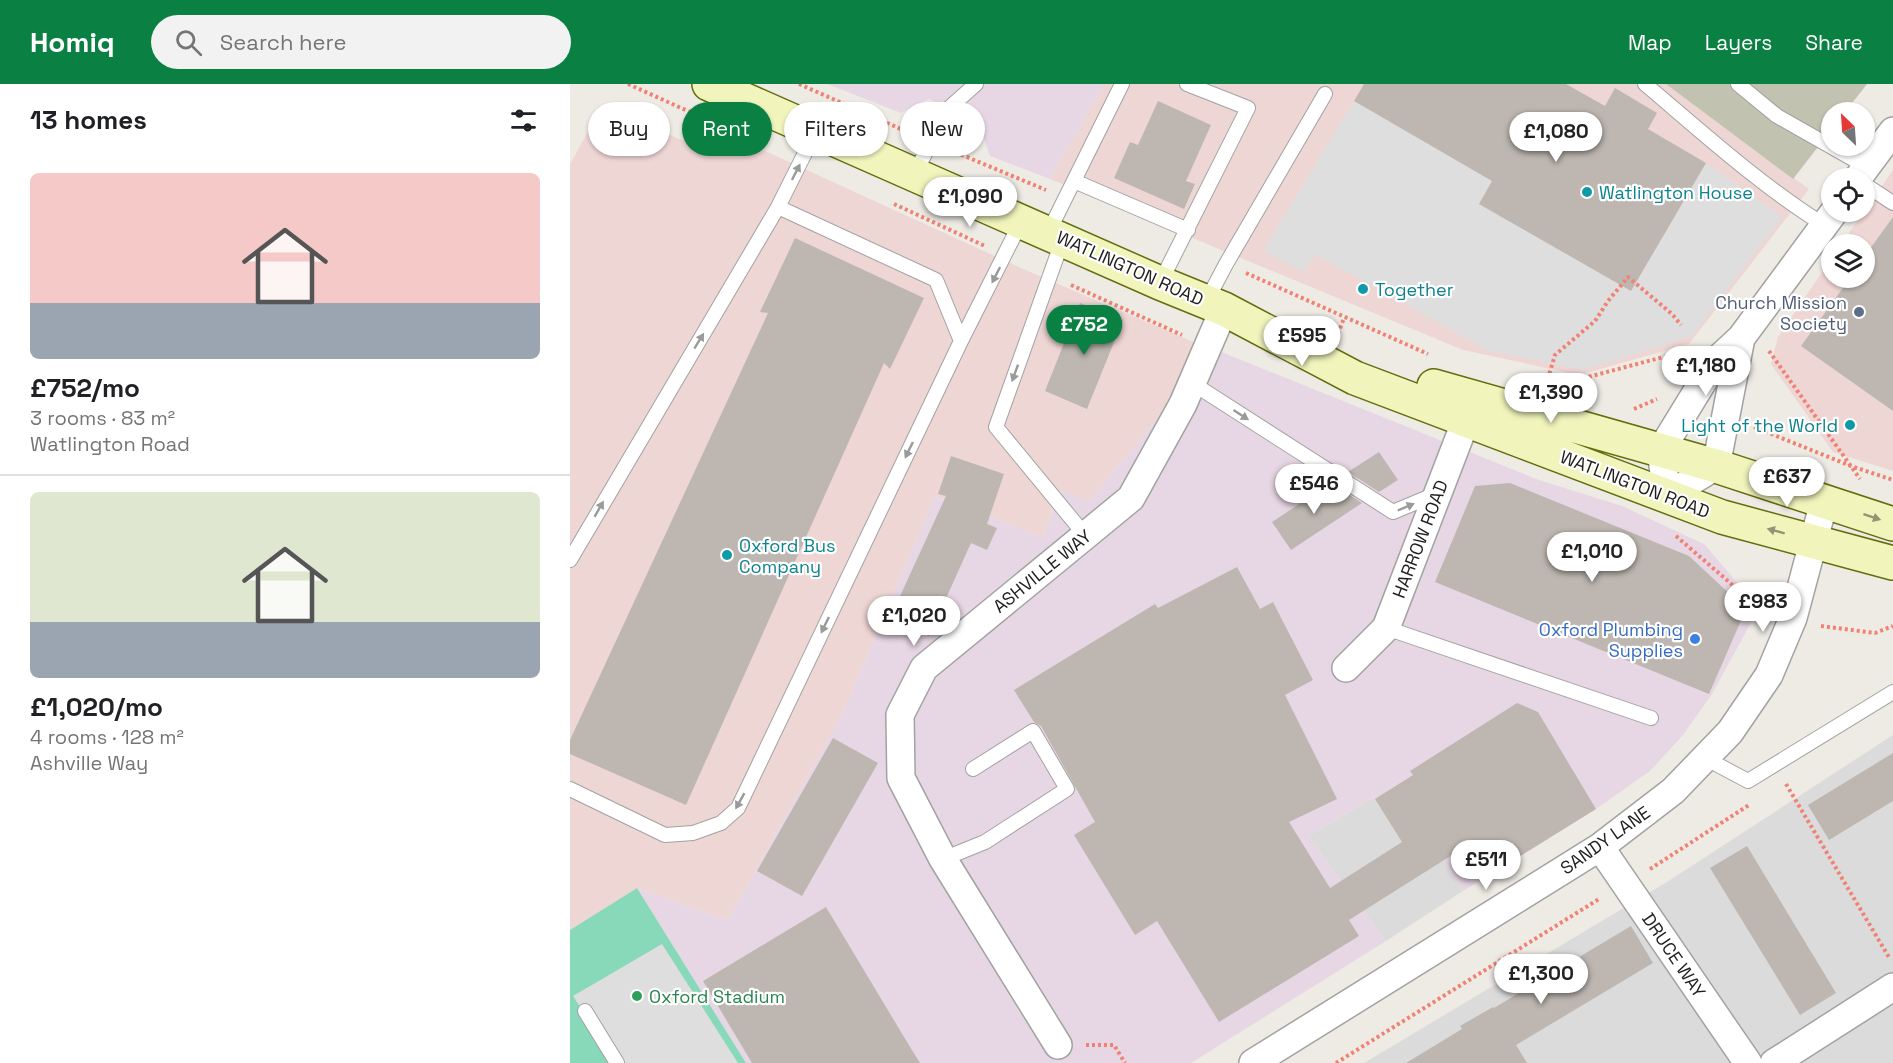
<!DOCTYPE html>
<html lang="en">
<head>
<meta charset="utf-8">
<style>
  :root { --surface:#fff; --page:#f2f2f2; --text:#202124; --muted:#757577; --line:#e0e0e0; --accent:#0b8043 }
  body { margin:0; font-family:"Space Grotesk",sans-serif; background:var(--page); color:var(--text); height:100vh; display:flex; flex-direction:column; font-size:22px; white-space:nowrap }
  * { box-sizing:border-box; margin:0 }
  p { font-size:20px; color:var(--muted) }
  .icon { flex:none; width:33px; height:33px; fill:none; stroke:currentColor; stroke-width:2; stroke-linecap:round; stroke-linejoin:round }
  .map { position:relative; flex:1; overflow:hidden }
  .side { display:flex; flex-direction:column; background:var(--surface); width:570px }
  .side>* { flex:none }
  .banner { position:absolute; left:18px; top:18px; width:570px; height:54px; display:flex; gap:12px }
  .needle { width:39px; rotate:335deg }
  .controls { position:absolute; left:1251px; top:18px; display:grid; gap:12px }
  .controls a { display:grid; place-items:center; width:54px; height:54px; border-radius:50%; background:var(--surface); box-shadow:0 2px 4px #0004; font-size:30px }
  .price { position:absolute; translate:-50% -51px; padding:0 14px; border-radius:21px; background:#fff; color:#222; font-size:20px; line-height:39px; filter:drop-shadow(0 2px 3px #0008) }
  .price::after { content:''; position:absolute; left:50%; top:36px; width:18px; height:14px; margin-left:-9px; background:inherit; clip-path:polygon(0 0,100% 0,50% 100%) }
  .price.selected { background:var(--accent); color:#fff }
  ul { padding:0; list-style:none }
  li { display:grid; align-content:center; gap:12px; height:318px; padding:0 30px }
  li+li { border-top:2px solid var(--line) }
  li span { display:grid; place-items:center; height:186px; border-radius:9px; color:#555 }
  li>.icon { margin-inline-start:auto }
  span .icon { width:108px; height:108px; fill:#fffc; stroke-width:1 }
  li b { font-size:26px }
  h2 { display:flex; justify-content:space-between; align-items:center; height:72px; padding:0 30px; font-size:26px }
  .tag { padding:0 21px; border-radius:27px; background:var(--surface); box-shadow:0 2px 4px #0004; font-size:21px; line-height:54px }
  .tag.selected { background:var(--accent); color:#fff }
  header { display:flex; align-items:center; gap:36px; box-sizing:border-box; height:84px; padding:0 30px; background:var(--accent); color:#fff }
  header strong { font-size:28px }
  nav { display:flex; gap:33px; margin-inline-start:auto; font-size:21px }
  .search { width:420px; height:54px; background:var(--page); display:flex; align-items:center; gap:15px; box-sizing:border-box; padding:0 21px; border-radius:33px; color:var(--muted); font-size:22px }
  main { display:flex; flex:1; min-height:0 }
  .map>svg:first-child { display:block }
  .residential { fill:#dcdbdb }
  .commercial { fill:#eed6d5 }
  .industrial { fill:#e7d7e4 }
  .construction { fill:#c2c2b1 }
  .pitch { fill:#88d8ba }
  .parking { fill:#dedede }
  .building { fill:#beb7b1 }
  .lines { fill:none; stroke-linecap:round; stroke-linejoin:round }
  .lane-casing { stroke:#a2a2a2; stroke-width:16 }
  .street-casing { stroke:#a2a2a2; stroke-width:30 }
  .secondary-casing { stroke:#626d0c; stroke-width:36 }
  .path { stroke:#f08274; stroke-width:4; stroke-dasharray:3 3; stroke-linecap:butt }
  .lane { stroke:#fff; stroke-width:14 }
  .street { stroke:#fff; stroke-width:27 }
  .secondary { stroke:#f1f5bc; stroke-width:33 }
  .oneway { fill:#9a9a9a }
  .oneway2 { fill:#929475 }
  .culture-dot { fill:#0f9aa8; stroke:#fff; stroke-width:2 }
  .service-dot { fill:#5c6f8a; stroke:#fff; stroke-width:2 }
  .shop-dot { fill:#3f7fe0; stroke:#fff; stroke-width:2 }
  .leisure-dot { fill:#2e9e5b; stroke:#fff; stroke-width:2 }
  .labels { text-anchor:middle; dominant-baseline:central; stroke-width:4.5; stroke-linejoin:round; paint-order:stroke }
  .culture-label { font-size:18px; fill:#0d838f; stroke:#fff; text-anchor:start }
  .street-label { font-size:18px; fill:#1e1e1e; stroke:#fff }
  .service-label { font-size:18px; fill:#4e5e75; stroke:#fff; text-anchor:end }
  .shop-label { font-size:18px; fill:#366cbe; stroke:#fff; text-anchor:end }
  .leisure-label { font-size:18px; fill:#27864d; stroke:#fff; text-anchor:start }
</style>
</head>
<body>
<header>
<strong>Homiq</strong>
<div class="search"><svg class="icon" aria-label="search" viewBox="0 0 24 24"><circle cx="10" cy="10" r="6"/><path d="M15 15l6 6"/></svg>Search here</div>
<nav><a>Map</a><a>Layers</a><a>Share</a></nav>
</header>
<main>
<section class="side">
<h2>13 homes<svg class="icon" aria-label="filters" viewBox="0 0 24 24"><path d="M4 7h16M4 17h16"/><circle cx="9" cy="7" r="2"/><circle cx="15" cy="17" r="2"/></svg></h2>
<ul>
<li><span style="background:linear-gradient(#f6c9c9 70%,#9aa5b1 0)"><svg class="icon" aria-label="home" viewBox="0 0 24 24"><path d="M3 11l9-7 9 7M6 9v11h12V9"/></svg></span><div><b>£752/mo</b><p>3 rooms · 83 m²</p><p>Watlington Road</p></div></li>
<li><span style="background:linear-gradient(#dfe7d0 70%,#9aa5b1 0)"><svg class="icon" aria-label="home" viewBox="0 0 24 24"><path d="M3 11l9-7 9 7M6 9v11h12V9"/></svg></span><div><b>£1,020/mo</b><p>4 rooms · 128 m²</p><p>Ashville Way</p></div></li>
</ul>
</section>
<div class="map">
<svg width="1323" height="979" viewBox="0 0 1323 979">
  <rect width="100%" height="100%" fill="#eeebe5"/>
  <path class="residential" d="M 1323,651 L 1323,979 L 794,979 L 1097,798 Z
    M 825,701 L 893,807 L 816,857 L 738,752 Z"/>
  <path class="commercial" d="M 534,0 L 1297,0 L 1275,28 L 1262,28 L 1261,46 L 1224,94 L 1239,105 L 1119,260 L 1009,291 L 893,266 L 480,95 Z
    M 47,30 L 117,58 L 153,56 L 193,66 L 451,184 L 628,260 L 596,324 L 519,417 L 490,407 L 473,453 L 365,412 L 274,626 L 158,836 L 67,804 L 0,846 L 0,80 L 20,44 Z
    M 1323,86 L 1323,387 L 1263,368 L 1201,280 L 1208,253 L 1261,175 L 1262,194 L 1294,194 L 1294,160 L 1271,160 Z"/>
  <path class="industrial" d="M 257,0 L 534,0 L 480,95 L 420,72 L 407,35 L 378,25 L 359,15 L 331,29 Z
    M 629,259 L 969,396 L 1052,422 L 1134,460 L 1189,524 L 1142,610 L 1113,651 L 1080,687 L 1026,725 L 893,807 L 825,701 L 738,752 L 816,857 L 621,979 L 176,979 L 67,804 L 158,836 L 274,626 L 365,412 L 473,453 L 491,406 L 519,417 L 596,324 Z"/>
  <path class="construction" d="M 1096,0 L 1297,0 L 1275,28 L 1262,28 L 1261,46 L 1223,95 Z"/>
  <path class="pitch" d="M 67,804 L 176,979 L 0,979 L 0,846 Z"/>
  <path class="parking" d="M 784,17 L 922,97 L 910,120 L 1061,207 L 1136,79 L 1212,133 L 1122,252 L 1012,286 L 917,266 L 745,170 L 734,188 L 693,167 Z
    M 92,860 L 168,979 L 46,979 L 3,912 Z"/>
  <path class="building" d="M 794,0 L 996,0 L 1035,22 L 1045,4 L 1087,29 L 1078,45 L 1136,79 L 1061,207 L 909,120 L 922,97 L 784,17 Z
    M 588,17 L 641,41 L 616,97 L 625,100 L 614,125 L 544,94 L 560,58 L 568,61 Z
    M 1323,133 L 1323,327 L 1231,262 L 1280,194 L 1294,194 L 1294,173 Z
    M 225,154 L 354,214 L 320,285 L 314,279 L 116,721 L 0,670 L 0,656 L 198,229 L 190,228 Z
    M 510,219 L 553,236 L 517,325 L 475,307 Z
    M 809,368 L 828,396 L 809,408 L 778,388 Z
    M 381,372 L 434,390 L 417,440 L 427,444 L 417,466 L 401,459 L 359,552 L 320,534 L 376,412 L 368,410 Z
    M 761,399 L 792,419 L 721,466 L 702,438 Z
    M 940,399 L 1119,472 L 1176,525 L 1139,610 L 865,498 L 905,402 Z
    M 667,483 L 690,525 L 703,518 L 743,596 L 715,611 L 767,715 L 719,738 L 760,804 L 832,758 L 805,715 L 843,691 L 840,687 L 947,619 L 968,628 L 1026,725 L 910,797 L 890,766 L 779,836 L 789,852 L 649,938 L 587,837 L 565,851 L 504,751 L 525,738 L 471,642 L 464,638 L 444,606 L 585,520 L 588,524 Z
    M 263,654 L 308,679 L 232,812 L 187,787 Z
    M 1323,669 L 1323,717 L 1259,756 L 1238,721 Z
    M 1177,762 L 1266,909 L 1230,931 L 1140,784 Z
    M 256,823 L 334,953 L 350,979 L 182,979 L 133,897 Z
    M 1061,842 L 1083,879 L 946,961 L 957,979 L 836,979 L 892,945 L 890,942 L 923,923 L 924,924 Z"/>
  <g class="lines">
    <defs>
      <path id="lane" d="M 1075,0 C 1133,49 1190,101 1254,141
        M 1168,0 L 1207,32 L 1297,83
        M 344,91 L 378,25 L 406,0
        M 504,97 L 618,146
        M 1294,100 L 1323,119
        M 208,123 L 366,196 L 391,257
        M 478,149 L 552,0
        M 493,155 L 426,343 L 515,451
        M 590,199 L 678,24 L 617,0
        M 636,218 L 656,180 L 755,10
        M 622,299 L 823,428 L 866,410
        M 0,476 L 208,123 L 246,47
        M 816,544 L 1081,634
        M 1135,674 L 1178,697 L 1323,608
        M 0,705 L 95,751 L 123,749 L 151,739 L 168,724 L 391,257 L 451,138
        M 373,775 L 415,758 L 497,705 L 463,647 L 403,685
        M 15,927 L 47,979"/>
      <path id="street" d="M 1288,94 L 1323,47
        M 1171,254 L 1146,382 L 1097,412 L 1091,366 L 1145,278 L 1171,254 L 1264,128
        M 776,584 L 816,544 L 903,318
        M 1030,763 L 1178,979
        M 488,961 L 373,775 L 331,694 L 330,631 L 354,584 L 561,414 L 613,320 L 654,225
        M 683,979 L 1030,763 L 1103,707 L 1160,648 L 1199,591 L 1223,534 L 1254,418
        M 1204,979 L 1323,903"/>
      <path id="secondary" d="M 139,0 L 590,199 L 654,225 L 785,294 L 1152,433 L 1323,479
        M 864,302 L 1146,382 L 1323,440"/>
    </defs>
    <use href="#lane" class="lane-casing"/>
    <use href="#street" class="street-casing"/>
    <use href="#secondary" class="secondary-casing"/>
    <path class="path" d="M 58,0 L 120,28
      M 229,0 L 340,49
      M 380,66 L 476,106
      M 324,120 L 415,162
      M 676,189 L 858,270
      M 501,201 L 612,251
      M 768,250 L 774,234
      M 1199,267 L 1290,395
      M 976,301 L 985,271 L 1025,237 L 1038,217 L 1058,193 L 1102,230 L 1111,241
      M 984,302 L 1116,267
      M 1064,325 L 1087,315
      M 1184,343 L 1281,382 L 1323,396
      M 1106,452 L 1189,524 L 1195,525
      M 1251,542 L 1305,549 L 1323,542
      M 1216,700 L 1320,875
      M 1080,785 L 1179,721
      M 516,961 L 544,961 L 555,979
      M 766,979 L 1029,815"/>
    <use href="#lane" class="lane"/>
    <use href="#street" class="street"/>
    <use href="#secondary" class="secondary"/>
  </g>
  <defs><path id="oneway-solid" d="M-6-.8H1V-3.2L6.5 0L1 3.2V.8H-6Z" transform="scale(1.5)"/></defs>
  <g class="oneway">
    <use href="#oneway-solid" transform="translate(226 88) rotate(-63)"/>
    <use href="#oneway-solid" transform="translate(426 191) rotate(117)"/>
    <use href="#oneway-solid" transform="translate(129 257) rotate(-59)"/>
    <use href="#oneway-solid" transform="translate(445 289) rotate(110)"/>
    <use href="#oneway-solid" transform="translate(671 331) rotate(33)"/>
    <use href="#oneway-solid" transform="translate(339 366) rotate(116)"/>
    <use href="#oneway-solid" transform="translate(836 423) rotate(-23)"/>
    <use href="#oneway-solid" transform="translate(29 425) rotate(-60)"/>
    <use href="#oneway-solid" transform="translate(255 541) rotate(116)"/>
    <use href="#oneway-solid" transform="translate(170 717) rotate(119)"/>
  </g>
  <g class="oneway2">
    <use href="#oneway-solid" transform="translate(1302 433) rotate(18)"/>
    <use href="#oneway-solid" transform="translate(1206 447) rotate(-165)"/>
  </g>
  <g class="culture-dot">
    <circle cx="1017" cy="108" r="6"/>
    <circle cx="793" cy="205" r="6"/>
    <circle cx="1280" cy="341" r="6"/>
    <circle cx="157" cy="471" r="6"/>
  </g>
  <circle class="service-dot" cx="1289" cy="228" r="6"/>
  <circle class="shop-dot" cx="1125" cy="555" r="6"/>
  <circle class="leisure-dot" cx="67" cy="912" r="6"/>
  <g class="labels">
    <g class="culture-label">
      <text x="1029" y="108">Watlington House</text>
      <text x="805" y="205">Together</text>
      <text x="1268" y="341" text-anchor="end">Light of the World</text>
      <text x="169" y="461">Oxford Bus<tspan x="169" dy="21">Company</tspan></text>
    </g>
    <g class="street-label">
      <text transform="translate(560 184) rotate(24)">WATLINGTON ROAD</text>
      <text transform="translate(1065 400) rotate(21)">WATLINGTON ROAD</text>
      <text transform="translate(850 455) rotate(-69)">HARROW ROAD</text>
      <text transform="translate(472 487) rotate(-39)">ASHVILLE WAY</text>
      <text transform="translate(1035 756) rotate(-35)">SANDY LANE</text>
      <text transform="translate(1104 871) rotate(56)">DRUCE WAY</text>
    </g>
    <g class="service-label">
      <text x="1277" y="218">Church Mission<tspan x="1277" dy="21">Society</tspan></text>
    </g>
    <g class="shop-label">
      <text x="1113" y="545">Oxford Plumbing<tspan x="1113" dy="21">Supplies</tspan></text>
    </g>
    <g class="leisure-label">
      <text x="79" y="912">Oxford Stadium</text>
    </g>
  </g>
</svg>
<div class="controls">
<a><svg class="needle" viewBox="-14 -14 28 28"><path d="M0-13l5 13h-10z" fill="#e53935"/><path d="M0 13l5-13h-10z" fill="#757577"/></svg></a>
<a><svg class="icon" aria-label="locate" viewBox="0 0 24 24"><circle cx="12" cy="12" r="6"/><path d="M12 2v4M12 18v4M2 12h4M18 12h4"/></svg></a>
<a><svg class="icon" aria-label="layers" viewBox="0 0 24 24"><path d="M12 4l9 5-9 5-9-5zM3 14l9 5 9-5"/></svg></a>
</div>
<b class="price" style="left:986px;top:79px">£1,080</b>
<b class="price" style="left:400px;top:144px">£1,090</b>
<b class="price selected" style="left:514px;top:272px">£752</b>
<b class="price" style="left:732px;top:283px">£595</b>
<b class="price" style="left:1136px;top:313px">£1,180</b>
<b class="price" style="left:981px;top:340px">£1,390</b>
<b class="price" style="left:1217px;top:424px">£637</b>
<b class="price" style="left:744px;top:431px">£546</b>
<b class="price" style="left:1022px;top:499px">£1,010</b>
<b class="price" style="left:1193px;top:549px">£983</b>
<b class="price" style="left:344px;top:563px">£1,020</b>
<b class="price" style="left:916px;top:807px">£511</b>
<b class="price" style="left:971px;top:921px">£1,300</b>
<div class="banner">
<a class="tag">Buy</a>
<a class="tag selected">Rent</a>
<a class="tag">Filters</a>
<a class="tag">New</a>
</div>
</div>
</main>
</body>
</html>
